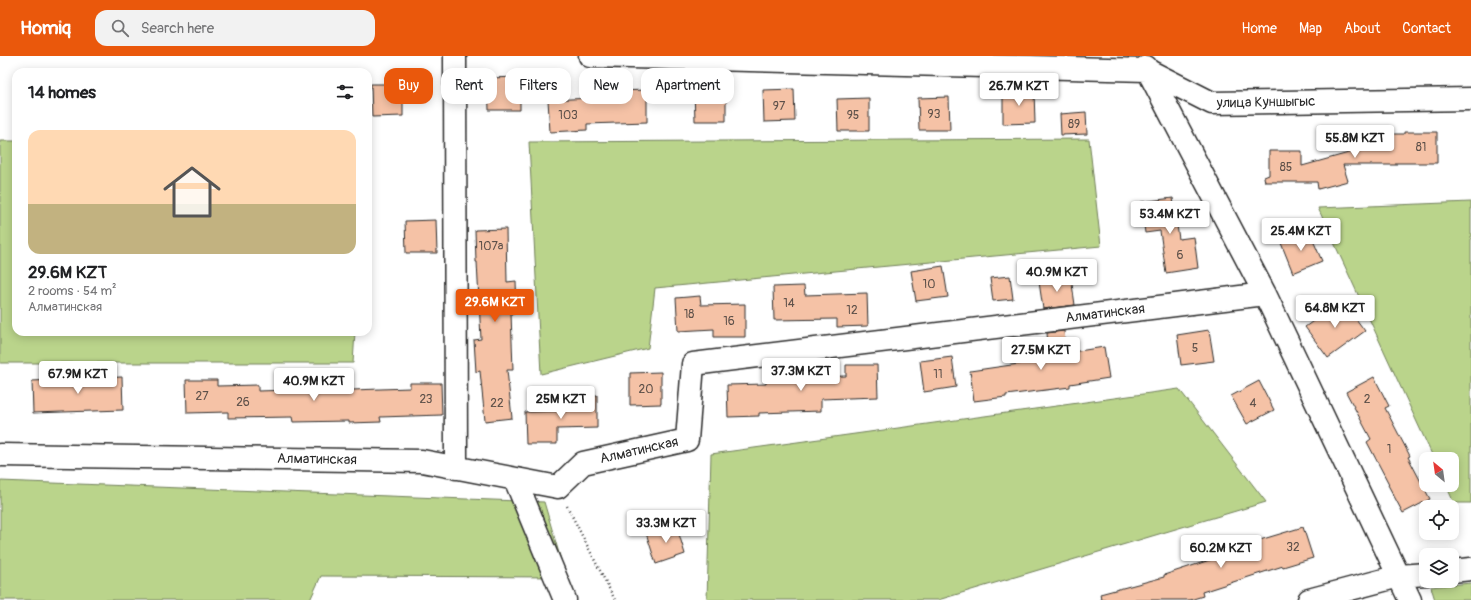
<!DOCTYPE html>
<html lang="en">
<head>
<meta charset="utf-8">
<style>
  :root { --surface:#fff; --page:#f2f2f2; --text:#202124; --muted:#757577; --line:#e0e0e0; --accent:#ea580c }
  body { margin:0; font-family:Pangolin,sans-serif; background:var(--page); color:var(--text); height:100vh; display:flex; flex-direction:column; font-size:15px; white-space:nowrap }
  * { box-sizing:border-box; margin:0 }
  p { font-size:13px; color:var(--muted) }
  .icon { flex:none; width:22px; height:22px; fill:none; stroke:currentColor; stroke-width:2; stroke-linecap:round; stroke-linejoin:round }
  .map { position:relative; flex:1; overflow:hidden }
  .panel { position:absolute; left:12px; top:12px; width:360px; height:268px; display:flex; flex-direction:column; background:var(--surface); border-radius:12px; box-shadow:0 2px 10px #0003 }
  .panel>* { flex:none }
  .guide { position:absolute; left:384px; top:12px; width:380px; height:36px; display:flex; gap:8px }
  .needle { width:26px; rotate:331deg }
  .fabs { position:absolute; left:1419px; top:396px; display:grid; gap:8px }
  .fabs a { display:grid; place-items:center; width:40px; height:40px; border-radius:8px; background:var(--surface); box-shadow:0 2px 10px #0003; font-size:20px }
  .price { position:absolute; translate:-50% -34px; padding:0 9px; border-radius:4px; background:#fff; color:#222; font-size:13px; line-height:26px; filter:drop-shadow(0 1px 2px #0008) }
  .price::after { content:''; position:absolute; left:50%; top:24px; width:12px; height:9px; margin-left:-6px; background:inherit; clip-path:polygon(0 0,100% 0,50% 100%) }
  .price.active { background:var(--accent); color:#fff }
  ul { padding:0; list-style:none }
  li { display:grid; align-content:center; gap:8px; height:212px; padding:0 16px }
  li+li { border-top:1px solid var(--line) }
  li span { display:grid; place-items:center; height:124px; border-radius:12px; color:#555 }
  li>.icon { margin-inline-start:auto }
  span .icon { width:72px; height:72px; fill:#fffc; stroke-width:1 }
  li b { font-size:17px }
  h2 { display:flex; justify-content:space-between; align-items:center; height:48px; padding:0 16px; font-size:17px }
  .tag { padding:0 14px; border-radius:12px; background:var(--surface); box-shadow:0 2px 10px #0003; font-size:14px; line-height:36px }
  .tag.active { background:var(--accent); color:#fff }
  header { display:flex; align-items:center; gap:24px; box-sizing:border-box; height:56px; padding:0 20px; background:var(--accent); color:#fff }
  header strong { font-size:19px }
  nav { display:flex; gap:22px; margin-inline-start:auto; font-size:14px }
  .search { width:280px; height:36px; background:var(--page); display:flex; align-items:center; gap:10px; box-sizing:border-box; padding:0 14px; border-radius:12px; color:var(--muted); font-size:15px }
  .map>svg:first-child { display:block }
  .green { fill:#bad48b; stroke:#72805b }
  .building { fill:#f5c2a6; stroke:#2b2b2b }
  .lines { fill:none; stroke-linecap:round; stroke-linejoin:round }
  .street-casing { stroke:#2b2b2b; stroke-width:25 }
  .path { stroke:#2b2b2b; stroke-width:2.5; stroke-dasharray:1 3; stroke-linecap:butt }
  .street { stroke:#fff; stroke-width:22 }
  .labels { text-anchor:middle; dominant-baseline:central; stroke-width:3; stroke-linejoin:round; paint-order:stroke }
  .number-label { font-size:12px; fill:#5e514a }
  .street-label { font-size:14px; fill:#2b2b2b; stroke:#fff }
</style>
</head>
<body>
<header>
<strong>Homiq</strong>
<div class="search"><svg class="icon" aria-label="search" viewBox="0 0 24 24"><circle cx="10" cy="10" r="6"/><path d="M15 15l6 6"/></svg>Search here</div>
<nav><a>Home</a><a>Map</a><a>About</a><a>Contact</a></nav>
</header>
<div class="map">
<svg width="1471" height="544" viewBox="0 0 1471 544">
  <rect width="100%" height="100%" fill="#fff"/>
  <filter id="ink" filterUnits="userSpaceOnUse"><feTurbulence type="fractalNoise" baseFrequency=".025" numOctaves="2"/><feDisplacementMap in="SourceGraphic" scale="8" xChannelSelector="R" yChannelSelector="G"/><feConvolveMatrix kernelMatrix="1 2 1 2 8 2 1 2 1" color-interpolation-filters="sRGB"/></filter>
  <g filter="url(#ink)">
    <path class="green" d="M 1089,83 L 1101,190 L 655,232 L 648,292 L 541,318 L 529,86 Z
      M 0,85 L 16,85 L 16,276 L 355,276 L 353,307 L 0,307 Z
      M 1471,146 L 1471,447 L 1454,447 L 1446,429 L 1452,429 L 1452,403 L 1434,403 L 1318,152 Z
      M 1179,333 L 1266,446 L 938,544 L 707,544 L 711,398 Z
      M 0,425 L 544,446 L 566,521 L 321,520 L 310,544 L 0,544 Z
      M 1471,527 L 1471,544 L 1435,544 L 1431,531 Z"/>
    <path class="building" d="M 520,21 L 520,54 L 489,54 L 488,22 Z
      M 371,28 L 403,28 L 403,60 L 372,61 Z
      M 726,32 L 726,65 L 695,65 L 694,33 Z
      M 794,33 L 795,65 L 764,66 L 763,34 Z
      M 647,34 L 647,66 L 587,68 L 587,74 L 550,76 L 548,44 L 616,41 L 616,35 Z
      M 1034,34 L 1035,67 L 1003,68 L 1003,35 Z
      M 949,41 L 950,74 L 919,74 L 918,42 Z
      M 869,42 L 869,75 L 838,75 L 837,43 Z
      M 1086,56 L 1087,78 L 1061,79 L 1060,58 Z
      M 1404,76 L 1437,76 L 1437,107 L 1396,107 L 1396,109 L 1343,109 L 1348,125 L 1318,133 L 1317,126 L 1265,126 L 1264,121 L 1269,119 L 1269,95 L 1302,95 L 1302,110 L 1363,93 L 1363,78 L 1404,78 Z
      M 1173,142 L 1179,183 L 1194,181 L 1198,212 L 1166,217 L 1160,175 L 1145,177 L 1141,146 Z
      M 436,164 L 437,197 L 406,197 L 405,165 Z
      M 506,173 L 507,226 L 516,225 L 517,257 L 511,257 L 513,314 L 507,314 L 512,362 L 485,365 L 480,315 L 476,316 L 474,284 L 481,283 L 477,206 L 476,206 L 475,174 Z
      M 1309,175 L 1322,205 L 1293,217 L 1281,187 Z
      M 943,210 L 948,241 L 916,245 L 911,215 Z
      M 1010,220 L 1013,243 L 993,245 L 990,222 Z
      M 1071,221 L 1075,249 L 1043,253 L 1039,226 Z
      M 804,230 L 805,239 L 867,237 L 868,270 L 837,271 L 837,263 L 774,264 L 773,231 Z
      M 700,240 L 701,249 L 745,248 L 745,281 L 714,281 L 714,273 L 678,275 L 676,242 Z
      M 1342,244 L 1365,275 L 1328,302 L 1305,271 Z
      M 1209,274 L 1214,305 L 1181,309 L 1177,279 Z
      M 1064,275 L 1066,297 L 1104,291 L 1109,322 L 1070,328 L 1070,331 L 1006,339 L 1006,341 L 974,345 L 970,315 L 1032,306 L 1031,292 L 1048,289 L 1047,277 Z
      M 952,301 L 956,331 L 924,336 L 920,305 Z
      M 846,309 L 877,309 L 878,341 L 821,343 L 821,355 L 759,357 L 759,360 L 728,361 L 727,329 L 766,328 L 766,322 L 846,320 Z
      M 661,316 L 661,348 L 630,349 L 630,317 Z
      M 122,321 L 123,354 L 33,357 L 32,325 Z
      M 1374,321 L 1389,350 L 1385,352 L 1410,400 L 1408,401 L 1430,443 L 1403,457 L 1388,429 L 1389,428 L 1367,386 L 1371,383 L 1346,336 Z
      M 186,324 L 217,324 L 217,330 L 258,329 L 258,335 L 323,333 L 323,335 L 410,332 L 410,327 L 441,327 L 442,359 L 380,361 L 381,366 L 349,367 L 349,365 L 293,366 L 292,361 L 228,362 L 228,356 L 187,357 Z
      M 1259,325 L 1274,354 L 1247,368 L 1231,340 Z
      M 597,339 L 597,372 L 557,373 L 557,388 L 526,388 L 525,356 L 566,355 L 565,340 Z
      M 676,468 L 685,498 L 656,508 L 646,477 Z
      M 1303,471 L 1313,502 L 1283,511 L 1283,510 L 1202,536 L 1203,540 L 1190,544 L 1101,544 L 1100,538 L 1164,521 L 1164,519 L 1222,500 L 1220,496 Z"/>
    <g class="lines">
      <defs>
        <path id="street" d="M 455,0 L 456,412
          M 590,0 L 1147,14 L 1212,47 L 1471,43
          M 1146,11 L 1265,238 L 1410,544
          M 0,399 L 422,405 L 558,431 L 583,407 L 687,384 L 693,308 L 1265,238
          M 515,423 L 565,544
          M 1452,515 L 1471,513
          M 1309,544 L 1399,520 L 1426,518"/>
      </defs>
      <use href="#street" class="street-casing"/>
      <path class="path" d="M 567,450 L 615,544"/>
      <use href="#street" class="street"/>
    </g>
  </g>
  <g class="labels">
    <g class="number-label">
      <text x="779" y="50">97</text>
      <text x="934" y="58">93</text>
      <text x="568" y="59">103</text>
      <text x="853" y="59">95</text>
      <text x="1074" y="68">89</text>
      <text x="1421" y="91">81</text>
      <text x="1286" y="111">85</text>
      <text x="491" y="190">107а</text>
      <text x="1180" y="199">6</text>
      <text x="929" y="228">10</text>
      <text x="789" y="247">14</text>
      <text x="852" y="254">12</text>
      <text x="689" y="258">18</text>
      <text x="729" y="265">16</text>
      <text x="1195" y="292">5</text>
      <text x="938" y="318">11</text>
      <text x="646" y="333">20</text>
      <text x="202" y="340">27</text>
      <text x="426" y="343">23</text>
      <text x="1367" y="343">2</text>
      <text x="243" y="346">26</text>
      <text x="497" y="347">22</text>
      <text x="1253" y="347">4</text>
      <text x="1389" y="393">1</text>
      <text x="1293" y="491">32</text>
    </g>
    <g class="street-label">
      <text transform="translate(1266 46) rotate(-1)">улица Куншыгыс</text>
      <text transform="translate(1105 257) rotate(-7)">Алматинская</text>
      <text transform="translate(639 394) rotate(-13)">Алматинская</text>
      <text transform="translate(317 403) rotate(1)">Алматинская</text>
    </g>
  </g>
</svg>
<div class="fabs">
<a><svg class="needle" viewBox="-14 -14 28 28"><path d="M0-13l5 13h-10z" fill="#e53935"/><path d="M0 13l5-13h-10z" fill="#757577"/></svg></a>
<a><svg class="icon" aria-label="locate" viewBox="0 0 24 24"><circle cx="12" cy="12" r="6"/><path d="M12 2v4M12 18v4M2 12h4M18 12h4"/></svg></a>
<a><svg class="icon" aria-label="layers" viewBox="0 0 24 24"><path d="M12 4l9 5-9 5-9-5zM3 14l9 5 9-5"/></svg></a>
</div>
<b class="price" style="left:1019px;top:51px">26.7M KZT</b>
<b class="price" style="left:1355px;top:103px">55.8M KZT</b>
<b class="price" style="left:1170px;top:179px">53.4M KZT</b>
<b class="price" style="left:1301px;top:196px">25.4M KZT</b>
<b class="price" style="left:1057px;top:237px">40.9M KZT</b>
<b class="price active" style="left:495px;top:267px">29.6M KZT</b>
<b class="price" style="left:1335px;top:273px">64.8M KZT</b>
<b class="price" style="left:1041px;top:315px">27.5M KZT</b>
<b class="price" style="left:801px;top:336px">37.3M KZT</b>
<b class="price" style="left:78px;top:339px">67.9M KZT</b>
<b class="price" style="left:314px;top:346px">40.9M KZT</b>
<b class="price" style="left:561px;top:364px">25M KZT</b>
<b class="price" style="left:666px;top:488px">33.3M KZT</b>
<b class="price" style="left:1221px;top:513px">60.2M KZT</b>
<div class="guide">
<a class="tag active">Buy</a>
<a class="tag">Rent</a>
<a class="tag">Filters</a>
<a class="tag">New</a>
<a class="tag">Apartment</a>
</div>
<section class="panel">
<h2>14 homes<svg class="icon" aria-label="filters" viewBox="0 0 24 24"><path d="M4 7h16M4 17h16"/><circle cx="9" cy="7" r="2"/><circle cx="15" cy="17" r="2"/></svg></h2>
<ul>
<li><span style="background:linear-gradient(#ffd9b3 60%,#c2b280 0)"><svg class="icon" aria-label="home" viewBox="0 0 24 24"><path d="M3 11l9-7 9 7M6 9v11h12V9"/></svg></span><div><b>29.6M KZT</b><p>2 rooms · 54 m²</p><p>Алматинская</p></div></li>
</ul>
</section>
</div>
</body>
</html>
